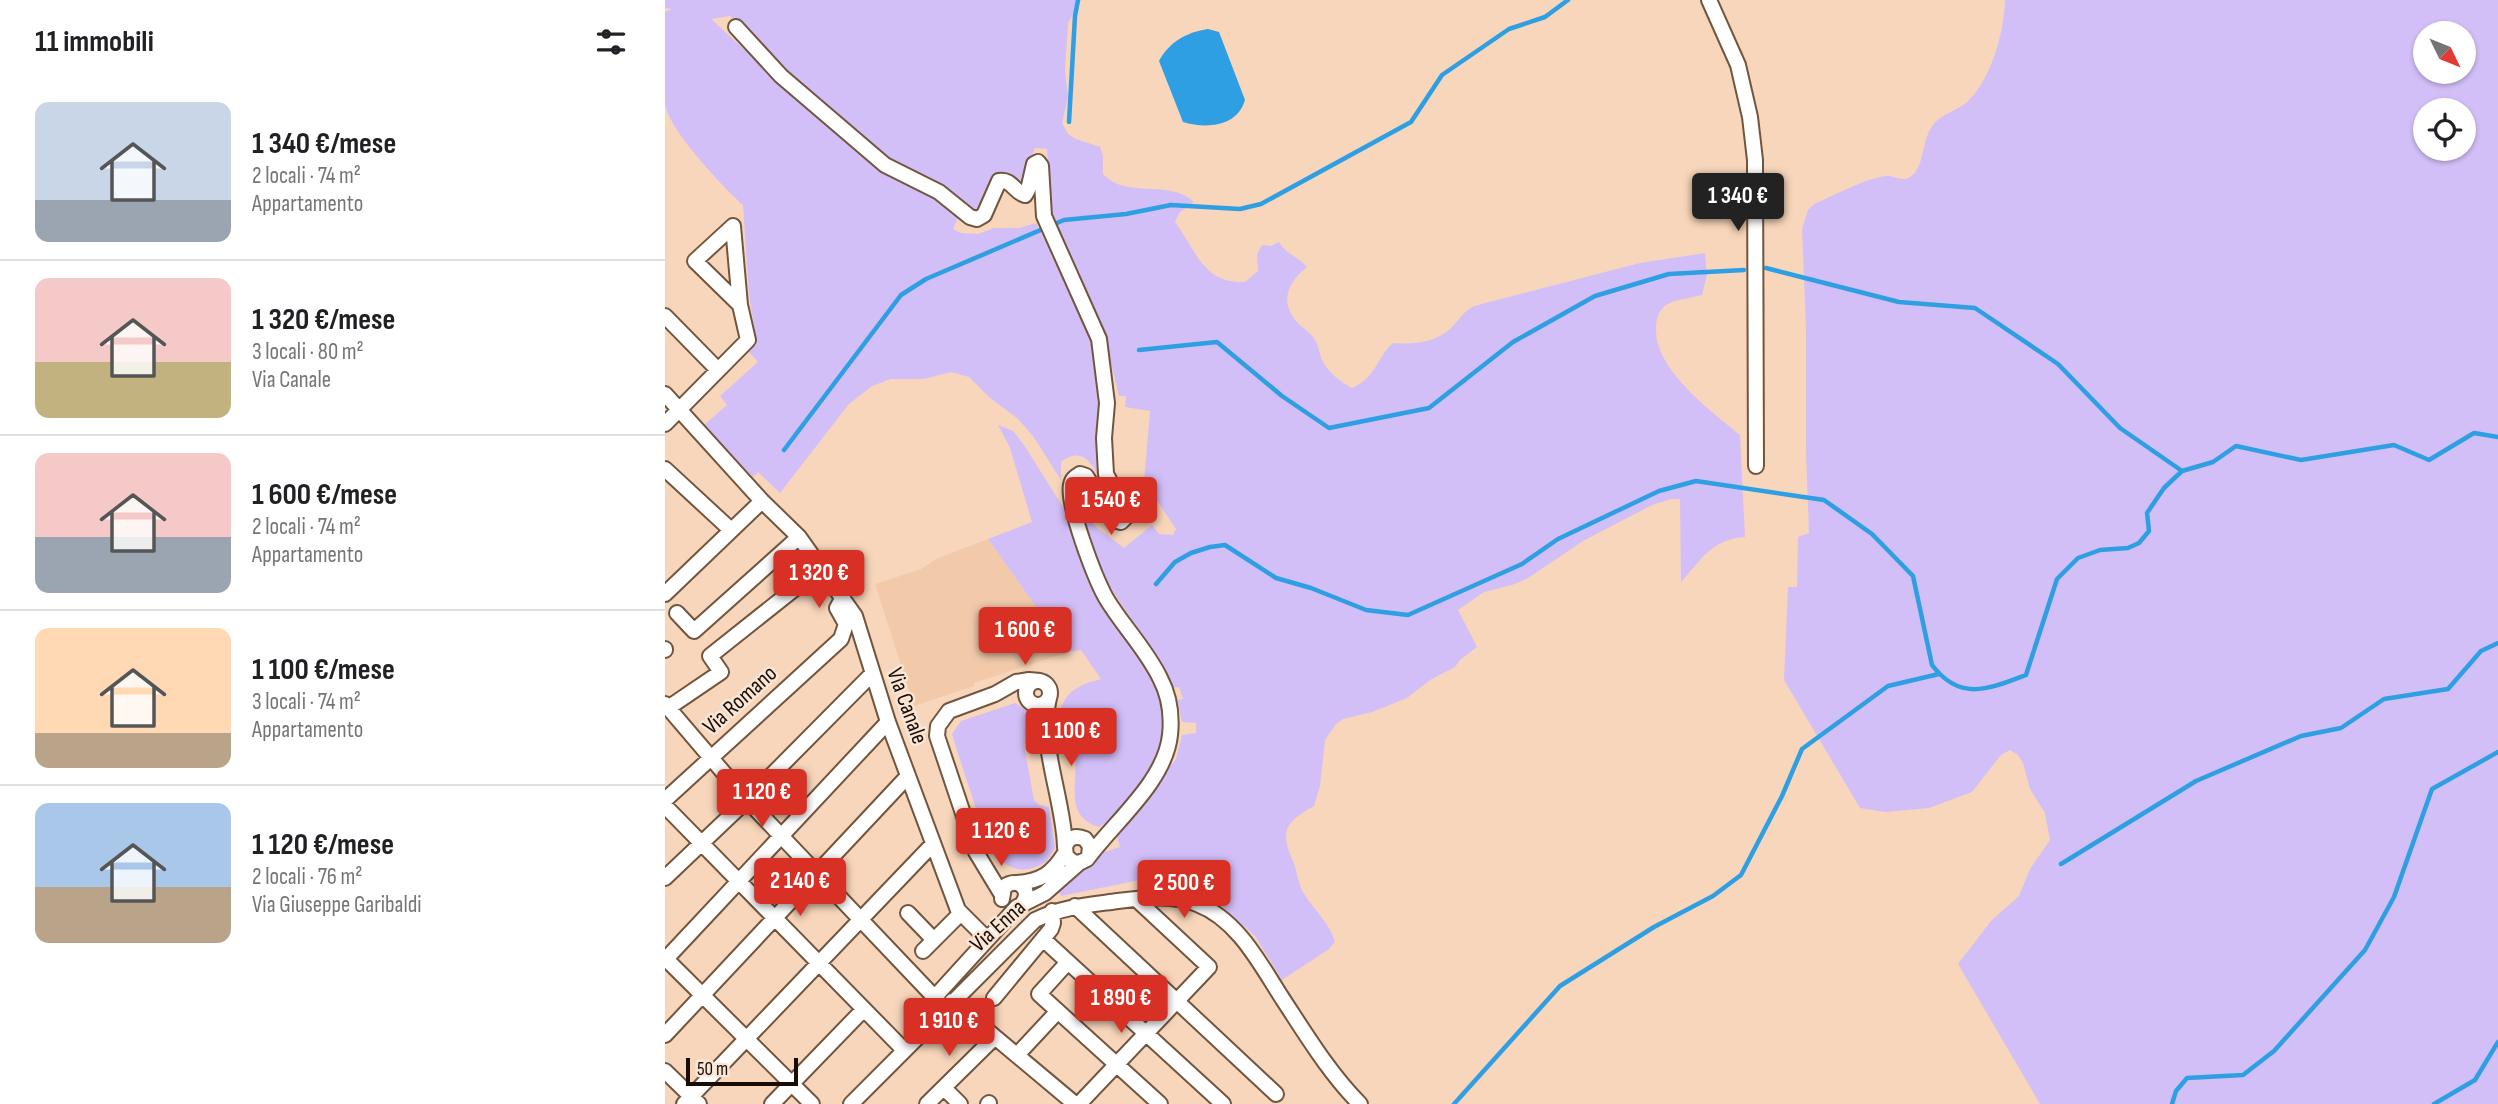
<!DOCTYPE html>
<html lang="it">
<head>
<meta charset="utf-8">
<style>
  :root { --surface:#fff; --page:#f6f6f6; --text:#202124; --muted:#757577; --line:#e0e0e0; --accent:#d93025 }
  body { margin:0; font-family:"Sofia Sans Condensed",sans-serif; background:var(--page); color:var(--text); height:100vh; display:flex; flex-direction:column; font-size:26px; white-space:nowrap }
  * { box-sizing:border-box; margin:0 }
  p { font-size:23px; color:var(--muted) }
  .icon { flex:none; width:38px; height:38px; fill:none; stroke:currentColor; stroke-width:2; stroke-linecap:round; stroke-linejoin:round }
  .map { position:relative; flex:1; overflow:hidden }
  .drawer { display:flex; flex-direction:column; background:var(--surface); width:665px }
  .drawer>* { flex:none }
  .needle { width:46px; rotate:133deg }
  .buttons { position:absolute; left:1748px; top:21px; display:grid; gap:14px }
  .buttons a { display:grid; place-items:center; width:63px; height:63px; border-radius:50%; background:var(--surface); box-shadow:0 2px 5px #0004; font-size:35px }
  .scale { position:absolute; left:21px; bottom:18px; width:112px; box-sizing:border-box; padding-left:7px; border:4px solid #180d04; border-top:0; font-size:19px; line-height:24px; white-space:nowrap; color:#180d04; -webkit-text-stroke:5px #fbe6d6; paint-order:stroke }
  .price { position:absolute; translate:-50% -60px; padding:0 16px; border-radius:7px; background:var(--accent); color:#fff; font-size:23px; line-height:46px; filter:drop-shadow(0 2px 4px #0008) }
  .price::after { content:''; position:absolute; left:50%; top:42px; width:21px; height:16px; margin-left:-10px; background:inherit; clip-path:polygon(0 0,100% 0,50% 100%) }
  .price.on { background:#222; color:#fff }
  ul { padding:0; list-style:none }
  li { display:flex; align-items:center; gap:21px; height:175px; padding:0 35px }
  li+li { border-top:2px solid var(--line) }
  li span { display:grid; place-items:center; flex:none; width:196px; height:140px; border-radius:14px; color:#555 }
  li>.icon { margin-inline-start:auto }
  span .icon { width:84px; height:84px; fill:#fffc; stroke-width:1 }
  li b { font-size:30px }
  h2 { display:flex; justify-content:space-between; align-items:center; height:84px; padding:0 35px; font-size:30px }
  main { display:flex; flex:1; min-height:0 }
  .map>svg:first-child { display:block }
  .built { fill:#f2caaa }
  .green { fill:#d3bff8; fill-rule:evenodd }
  .water { fill:#2e9fe3 }
  .lines { fill:none; stroke-linecap:round; stroke-linejoin:round }
  .stream { stroke:#2e9fe3; stroke-width:4.5 }
  .street-casing { stroke:#72553d; stroke-width:18 }
  .street { stroke:#fff; stroke-width:14 }
  .labels { text-anchor:middle; dominant-baseline:central; stroke-width:5; stroke-linejoin:round; paint-order:stroke }
  .street-label { font-size:23px; fill:#180d04; stroke:#fbe6d6 }
</style>
</head>
<body>
<main>
<section class="drawer">
<h2>11 immobili<svg class="icon" aria-label="filters" viewBox="0 0 24 24"><path d="M4 7h16M4 17h16"/><circle cx="9" cy="7" r="2"/><circle cx="15" cy="17" r="2"/></svg></h2>
<ul>
<li><span style="background:linear-gradient(#c9d6e8 70%,#9aa5b1 0)"><svg class="icon" aria-label="home" viewBox="0 0 24 24"><path d="M3 11l9-7 9 7M6 9v11h12V9"/></svg></span><div><b>1 340 €/mese</b><p>2 locali · 74 m²</p><p>Appartamento</p></div></li>
<li><span style="background:linear-gradient(#f6c9c9 60%,#c2b280 0)"><svg class="icon" aria-label="home" viewBox="0 0 24 24"><path d="M3 11l9-7 9 7M6 9v11h12V9"/></svg></span><div><b>1 320 €/mese</b><p>3 locali · 80 m²</p><p>Via Canale</p></div></li>
<li><span style="background:linear-gradient(#f6c9c9 60%,#9aa5b1 0)"><svg class="icon" aria-label="home" viewBox="0 0 24 24"><path d="M3 11l9-7 9 7M6 9v11h12V9"/></svg></span><div><b>1 600 €/mese</b><p>2 locali · 74 m²</p><p>Appartamento</p></div></li>
<li><span style="background:linear-gradient(#ffd9b3 75%,#b9a48a 0)"><svg class="icon" aria-label="home" viewBox="0 0 24 24"><path d="M3 11l9-7 9 7M6 9v11h12V9"/></svg></span><div><b>1 100 €/mese</b><p>3 locali · 74 m²</p><p>Appartamento</p></div></li>
<li><span style="background:linear-gradient(#a9c7e8 60%,#b9a48a 0)"><svg class="icon" aria-label="home" viewBox="0 0 24 24"><path d="M3 11l9-7 9 7M6 9v11h12V9"/></svg></span><div><b>1 120 €/mese</b><p>2 locali · 76 m²</p><p>Via Giuseppe Garibaldi</p></div></li>
</ul>
</section>
<div class="map">
<svg width="1833" height="1104" viewBox="0 0 1833 1104">
  <rect width="100%" height="100%" fill="#f8d6bb"/>
  <path class="built" d="M 323,539 L 403,652 L 309,683 L 309,686 L 249,706 L 210,584 L 256,569 L 271,559 Z"/>
  <path class="green" d="M 0,0 L 416,0 L 403,23 L 400,70 L 403,97 L 397,123 L 403,134 L 411,139 L 435,147 L 438,156 L 438,174 C 462,200 504,178 529,202 L 514,213 L 510,222 C 531,250 538,284 580,282 L 593,271 L 592,254 L 597,245 L 606,246 L 614,242 C 624,257 633,256 642,267 C 623,282 614,302 632,322 C 637,328 644,331 648,337 C 654,344 654,354 658,362 C 664,373 676,382 687,388 C 711,378 712,357 728,343 C 749,344 766,344 784,330 C 793,322 796,313 809,306 L 975,263 L 1040,253 L 1042,275 L 1037,295 C 1026,298 1011,299 1001,305 C 993,311 991,320 991,329 C 990,370 1046,411 1075,435 L 1080,537 C 1047,539 1037,559 1016,582 L 1015,499 L 1006,499 L 987,505 L 918,541 L 863,578 L 847,585 L 819,592 L 793,610 L 812,647 L 795,660 L 790,667 L 765,680 L 742,698 L 707,712 L 678,719 L 671,724 L 660,740 L 655,786 L 649,806 C 621,822 614,830 628,861 C 632,871 633,883 638,892 C 648,909 665,923 670,942 L 664,949 L 617,980 L 590,936 L 543,894 L 515,883 L 480,879 L 396,896 L 394,891 L 430,855 L 455,847 L 451,832 L 511,759 L 517,735 L 531,733 L 531,723 L 517,722 L 512,700 L 518,699 L 514,687 L 507,688 L 497,666 L 438,576 L 414,514 L 416,509 L 431,527 L 459,548 L 487,525 L 494,534 L 508,535 L 511,529 L 479,481 L 485,411 L 460,407 L 461,396 L 454,396 L 438,331 L 385,214 L 382,149 L 370,148 L 364,162 L 357,187 L 339,175 L 327,177 L 317,210 L 309,214 L 209,150 L 119,72 L 79,28 L 65,16 L 46,19 L 189,149 L 229,178 L 275,200 L 294,215 L 288,229 L 296,233 L 313,234 L 329,228 L 354,228 L 371,223 C 392,265 417,305 429,351 C 438,391 433,436 433,476 C 425,459 414,448 396,462 L 396,480 L 368,436 L 353,419 L 324,397 L 304,377 L 286,372 L 259,379 L 226,379 L 207,386 L 184,404 L 115,493 L 93,472 L 88,477 L 39,425 L 62,405 L 55,396 L 93,362 L 84,352 L 92,343 L 84,295 L 78,205 C 58,187 3,129 0,104 C 0,74 0,42 0,12 L 7,9 L 0,8 Z
    M 1340,0 L 1833,0 L 1833,1104 L 1375,1104 L 1293,964 L 1326,921 L 1354,896 L 1365,869 L 1385,840 L 1380,813 L 1365,789 L 1358,763 L 1353,755 L 1345,750 L 1336,755 L 1307,792 L 1264,808 L 1220,812 L 1195,808 L 1119,680 L 1123,587 L 1132,587 L 1133,537 L 1144,533 L 1141,452 L 1141,329 L 1137,229 L 1143,210 L 1149,204 C 1172,194 1195,181 1219,176 C 1228,174 1237,183 1245,177 C 1259,169 1257,141 1266,128 C 1275,113 1292,112 1304,100 C 1327,77 1339,32 1340,0 ZM 1799,33 L 1799,72 L 1760,72 L 1760,33 ZM 1799,110 L 1799,149 L 1760,149 L 1760,110 Z
    M 333,425 L 348,431 L 359,445 L 400,510 L 435,601 L 487,678 L 498,705 L 501,722 L 493,760 L 460,807 L 442,822 L 434,827 C 399,816 413,786 410,758 C 408,746 395,736 393,725 C 392,721 394,717 395,714 C 398,691 417,684 436,679 L 416,650 L 403,652 L 323,539 L 367,522 L 345,448 Z
    M 350,703 L 363,711 L 367,732 L 359,745 L 369,800 L 374,805 L 384,807 L 390,848 L 381,862 C 332,891 318,829 307,796 C 300,775 293,755 287,734 L 296,721 Z"/>
  <path class="water" d="M 543,29 L 554,32 L 580,100 C 572,127 541,129 518,122 L 494,61 C 504,42 522,32 543,29 Z"/>
  <g class="lines">
    <path class="stream" d="M 404,122 L 410,16 L 413,0
      M 1101,268 L 1234,302 L 1310,308 L 1393,364 L 1455,428 L 1517,471
      M 474,350 L 552,342 L 617,396 L 664,428 L 764,408 L 848,342 L 930,296 L 1004,274 L 1079,270
      M 119,450 L 236,295 L 261,279 L 399,220 L 461,214 L 506,205 L 575,209 L 596,204 L 746,122 L 777,75 L 844,29 L 880,17 L 903,0
      M 491,584 L 510,562 L 526,553 L 545,547 L 560,545 L 611,578 L 646,588 L 701,610 L 743,615 L 857,564 L 893,539 L 994,491 L 1031,481 L 1159,500 L 1207,534 L 1248,576 L 1267,665 C 1295,702 1324,689 1361,675 L 1392,579 L 1413,558 L 1435,550 L 1463,548 L 1474,543 L 1484,531 L 1482,513 L 1499,488 L 1517,471 L 1548,462 L 1571,446 L 1636,460 L 1729,445 L 1764,460 L 1809,433 L 1833,437
      M 1396,864 L 1531,781 L 1636,736 L 1676,728 L 1719,699 L 1783,689 L 1816,651 L 1833,643
      M 789,1104 L 895,986 L 989,927 L 1048,896 L 1076,875 L 1117,796 L 1137,749 L 1223,686 L 1274,674
      M 1507,1104 L 1511,1091 L 1522,1078 L 1578,1075 L 1609,1051 L 1700,950 L 1729,897 L 1767,789 L 1833,752
      M 1769,1104 L 1810,1080 L 1833,1042"/>
    <defs>
      <path id="street" d="M 1044,0 L 1073,65 L 1085,117 L 1090,160 L 1091,466
        M 71,27 L 116,76 L 220,165 L 274,192 L 305,217 L 312,219 L 319,215 L 334,181 C 347,179 349,192 360,195 L 363,190 L 369,164 L 373,162 L 376,166 L 379,216 L 434,339 L 442,403 L 439,438 L 441,474 L 459,508 L 461,517 L 456,522 L 449,520 L 421,476 L 415,474 C 410,477 407,479 406,485 C 402,506 430,578 441,598 C 457,625 481,649 495,678 C 504,695 507,716 505,735 C 500,782 449,822 422,859 L 414,863 L 380,893 L 352,907 L 269,998
        M 68,226 L 30,261 L 75,305
        M 0,316 L 53,370
        M 0,394 L 97,501 L 134,537 L 190,616 L 223,722 L 293,910 L 322,939
        M 0,424 L 83,340 L 75,305 L 68,226
        M 0,469 L 66,530
        M 0,594 L 97,501
        M 12,613 L 29,631 L 134,537
        M 0,649 L 0,650
        M361 693a12 12 0 1 1 24 0a12 12 0 1 1-24 0Z
        M 384,698 C 373,743 399,800 400,847
        M 0,704 L 82,800 L 274,1002
        M 3,708 L 56,672 L 45,656 L 157,567
        M 0,800 L 176,639 L 181,624 L 172,608 L 178,597
        M 0,806 L 239,1050
        M 414,863 L 408,862 L 401,856 L 400,847 C 403,837 411,835 420,839 L 425,846 L 424,856
        M 0,878 L 82,800 L 206,675
        M 352,883 C 376,881 387,874 400,853
        M 337,895 L 311,852 L 272,736 L 273,726 L 284,711 L 330,694 L 351,682 L 364,680 L 375,681
        M 337,899 L 339,887 C 353,876 368,890 357,904
        M 410,906 L 611,1094
        M 243,913 L 269,940
        M 378,939 L 558,1104
        M 258,951 L 296,913
        M 0,958 L 147,1104
        M 0,960 L 223,722
        M 403,962 L 374,994 L 495,1104
        M 329,998 L 386,929 L 388,923 L 387,911
        M 287,1001 L 410,1104
        M 0,1035 L 243,776
        M 352,1055 L 393,1011
        M 0,1071 L 34,1104
        M 279,1088 L 295,1104
        M 19,1104 L 268,844
        M 107,1104 L 199,1009
        M 186,1104 L 370,920 C 396,907 424,905 453,901 C 479,898 507,894 532,904 C 574,920 596,966 619,1001 C 642,1036 665,1074 695,1104
        M 262,1104 L 330,1037
        M 323,1104 L 324,1103
        M 414,1104 L 544,967 L 471,899"/>
    </defs>
    <use href="#street" class="street-casing"/>
    <use href="#street" class="street"/>
  </g>
  <g class="labels">
    <g class="street-label">
      <text transform="translate(75 700) rotate(-42)">Via Romano</text>
      <text transform="translate(242 706) rotate(70)">Via Canale</text>
      <text transform="translate(333 926) rotate(-42)">Via Enna</text>
    </g>
  </g>
</svg>
<div class="buttons">
<a><svg class="needle" viewBox="-14 -14 28 28"><path d="M0-13l5 13h-10z" fill="#e53935"/><path d="M0 13l5-13h-10z" fill="#757577"/></svg></a>
<a><svg class="icon" aria-label="locate" viewBox="0 0 24 24"><circle cx="12" cy="12" r="6"/><path d="M12 2v4M12 18v4M2 12h4M18 12h4"/></svg></a>
</div>
<div class="scale">50 m</div>
<b class="price on" style="left:1073px;top:233px">1 340 €</b>
<b class="price" style="left:446px;top:537px">1 540 €</b>
<b class="price" style="left:154px;top:610px">1 320 €</b>
<b class="price" style="left:360px;top:667px">1 600 €</b>
<b class="price" style="left:406px;top:768px">1 100 €</b>
<b class="price" style="left:97px;top:829px">1 120 €</b>
<b class="price" style="left:336px;top:868px">1 120 €</b>
<b class="price" style="left:135px;top:918px">2 140 €</b>
<b class="price" style="left:519px;top:920px">2 500 €</b>
<b class="price" style="left:456px;top:1035px">1 890 €</b>
<b class="price" style="left:284px;top:1058px">1 910 €</b>
</div>
</main>
</body>
</html>
